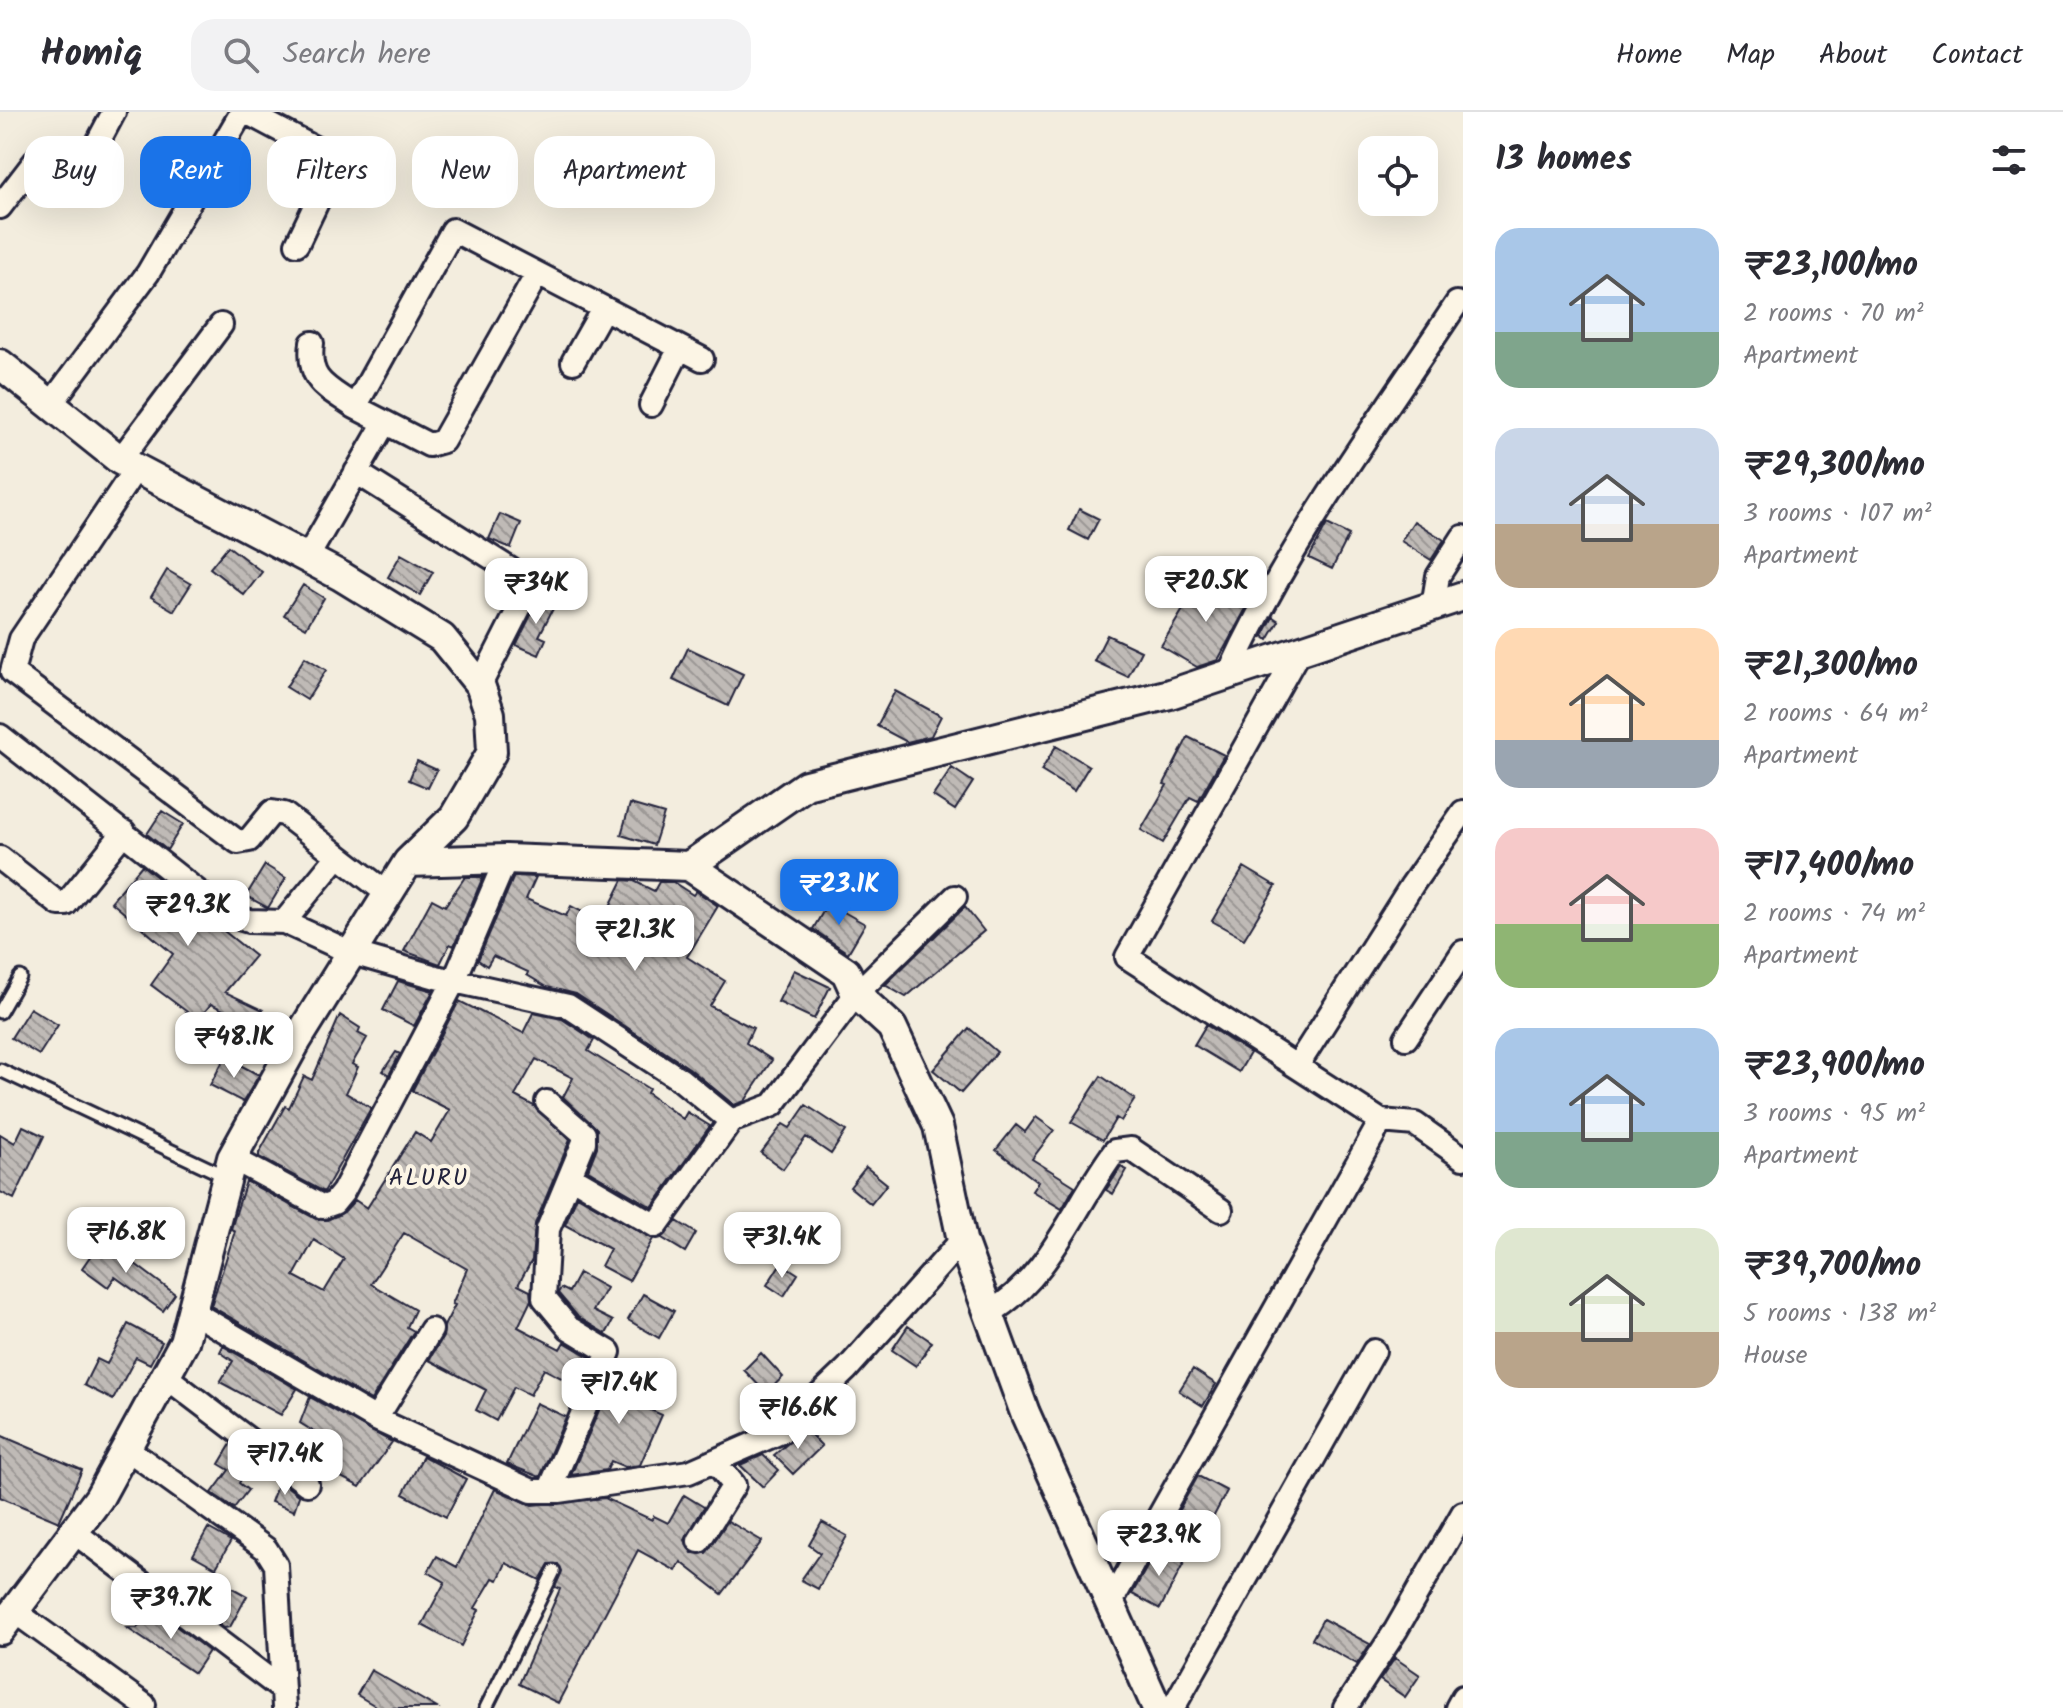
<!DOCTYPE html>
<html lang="en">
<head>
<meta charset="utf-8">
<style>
  :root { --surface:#fff; --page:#f2f2f3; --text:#2b2b33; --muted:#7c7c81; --line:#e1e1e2; --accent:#1a73e8 }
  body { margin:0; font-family:Kalam,sans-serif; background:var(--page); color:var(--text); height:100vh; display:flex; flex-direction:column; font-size:30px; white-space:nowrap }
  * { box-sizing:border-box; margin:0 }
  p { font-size:26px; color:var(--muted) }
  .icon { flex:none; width:44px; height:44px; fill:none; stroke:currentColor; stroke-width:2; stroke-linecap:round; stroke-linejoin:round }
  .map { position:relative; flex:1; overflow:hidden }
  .details { display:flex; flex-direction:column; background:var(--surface); width:600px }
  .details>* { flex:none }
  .top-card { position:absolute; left:24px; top:24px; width:760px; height:72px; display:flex; gap:16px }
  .fabs { position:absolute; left:1358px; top:24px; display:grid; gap:16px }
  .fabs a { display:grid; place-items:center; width:80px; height:80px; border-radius:16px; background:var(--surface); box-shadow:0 8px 32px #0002; font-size:40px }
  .price { position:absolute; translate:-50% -68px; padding:0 18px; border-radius:16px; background:#fff; color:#222; font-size:26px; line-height:52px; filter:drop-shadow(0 2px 4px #0008) }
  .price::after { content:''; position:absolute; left:50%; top:48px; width:24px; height:18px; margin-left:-12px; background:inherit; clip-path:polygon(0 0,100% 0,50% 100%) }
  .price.selected { background:var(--accent); color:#fff }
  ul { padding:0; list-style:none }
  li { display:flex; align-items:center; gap:24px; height:200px; padding:0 32px }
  li span { display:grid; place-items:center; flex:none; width:224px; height:160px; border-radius:24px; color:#555 }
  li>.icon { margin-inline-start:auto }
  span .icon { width:96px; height:96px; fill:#fffc; stroke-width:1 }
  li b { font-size:34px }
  h2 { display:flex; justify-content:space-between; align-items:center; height:96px; padding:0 32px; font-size:34px }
  .pill { padding:0 28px; border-radius:24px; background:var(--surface); box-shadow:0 8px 32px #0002; font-size:28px; line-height:72px }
  .pill.selected { background:var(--accent); color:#fff }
  header { display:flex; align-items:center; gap:48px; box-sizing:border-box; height:112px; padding:0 40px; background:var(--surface); border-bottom:2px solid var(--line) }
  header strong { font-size:38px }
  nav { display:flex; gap:44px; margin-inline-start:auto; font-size:28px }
  .search { width:560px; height:72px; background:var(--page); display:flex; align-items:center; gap:20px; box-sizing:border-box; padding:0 28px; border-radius:24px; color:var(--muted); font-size:30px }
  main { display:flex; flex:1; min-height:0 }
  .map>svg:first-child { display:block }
  .building { fill:url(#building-back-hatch); stroke:#22223b; stroke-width:2; fill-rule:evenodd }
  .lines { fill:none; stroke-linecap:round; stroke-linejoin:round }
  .service-casing { stroke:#22223b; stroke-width:17 }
  .minor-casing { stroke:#22223b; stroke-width:28 }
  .tertiary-casing { stroke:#22223b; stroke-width:34 }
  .service { stroke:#fcf5e5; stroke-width:11 }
  .minor { stroke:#fcf5e5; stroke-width:22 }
  .tertiary { stroke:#fcf5e5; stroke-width:28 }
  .labels { text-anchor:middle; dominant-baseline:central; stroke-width:8; stroke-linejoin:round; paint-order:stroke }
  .quarter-label { font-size:24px; letter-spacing:2px; fill:#22223b; stroke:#fcf5e5 }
</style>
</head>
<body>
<header>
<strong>Homiq</strong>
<div class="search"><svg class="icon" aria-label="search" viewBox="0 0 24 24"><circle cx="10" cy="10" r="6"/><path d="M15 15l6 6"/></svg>Search here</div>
<nav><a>Home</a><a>Map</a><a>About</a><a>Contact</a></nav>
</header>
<main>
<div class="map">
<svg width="1463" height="1596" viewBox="0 0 1463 1596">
  <defs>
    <pattern id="building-back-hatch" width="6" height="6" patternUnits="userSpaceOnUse" patternTransform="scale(2)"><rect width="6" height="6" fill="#bfbab6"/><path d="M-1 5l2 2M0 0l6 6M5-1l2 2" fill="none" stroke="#9b9795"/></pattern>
  </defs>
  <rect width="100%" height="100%" fill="#f3edde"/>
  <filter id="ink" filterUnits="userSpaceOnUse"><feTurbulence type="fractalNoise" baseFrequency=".0125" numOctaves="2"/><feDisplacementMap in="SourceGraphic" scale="16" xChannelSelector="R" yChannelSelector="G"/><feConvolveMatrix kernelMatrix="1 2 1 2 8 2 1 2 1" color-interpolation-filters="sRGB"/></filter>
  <g filter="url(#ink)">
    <path class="building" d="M 1079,397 L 1099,407 L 1088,428 L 1069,418 Z
      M 500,402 L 521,411 L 511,436 L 489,427 Z
      M 1414,409 L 1444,428 L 1431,448 L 1401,429 Z
      M 1327,412 L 1349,423 L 1332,457 L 1309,446 Z
      M 228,434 L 262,460 L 244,483 L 210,456 Z
      M 401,442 L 433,460 L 420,483 L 388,465 Z
      M 167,458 L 191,472 L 174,499 L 151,485 Z
      M 1204,463 L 1249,491 L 1218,548 L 1197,555 L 1161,534 Z
      M 303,473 L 324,486 L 306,516 L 284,503 Z
      M 541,483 L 556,491 L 539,524 L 546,527 L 539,543 L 516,533 Z
      M 1273,505 L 1279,509 L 1268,528 L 1263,524 Z
      M 1107,523 L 1141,539 L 1128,565 L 1094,549 Z
      M 688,536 L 743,562 L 728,594 L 673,568 Z
      M 305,545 L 326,558 L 307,588 L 286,575 Z
      M 895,579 L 941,604 L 931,624 L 907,630 L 877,614 Z
      M 1188,625 L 1224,643 L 1198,689 L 1190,685 L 1163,731 L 1141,718 L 1167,673 L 1164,672 Z
      M 1056,634 L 1089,654 L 1074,679 L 1041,659 Z
      M 417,649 L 437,658 L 428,676 L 409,668 Z
      M 952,656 L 973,670 L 955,698 L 933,684 Z
      M 630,692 L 664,702 L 654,733 L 621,723 Z
      M 162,699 L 183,712 L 167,738 L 147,722 Z
      M 142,753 L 255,844 L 225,880 L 263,898 L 256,914 L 211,892 L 198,908 L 151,873 L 173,842 L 111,790 Z
      M 265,753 L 286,766 L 268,796 L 246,784 Z
      M 1244,755 L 1276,774 L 1244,827 L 1212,809 Z
      M 514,764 L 536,765 L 526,787 L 566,804 L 571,794 L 602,810 L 623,768 L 634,769 L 654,779 L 659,770 L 673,770 L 693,783 L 696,779 L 718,794 L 687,845 L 725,869 L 710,894 L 753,916 L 746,931 L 772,948 L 745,989 L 734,993 L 689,956 L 576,882 L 547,875 L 527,863 L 528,860 L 493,844 L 487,854 L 478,848 Z
      M 465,765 L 483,765 L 454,834 L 450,832 L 440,852 L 404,839 L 432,787 L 445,794 Z
      M 828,791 L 865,812 L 848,841 L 813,817 Z
      M 965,795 L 984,819 L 906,885 L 885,873 Z
      M 794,858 L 830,875 L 814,907 L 778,890 Z
      M 398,869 L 433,879 L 414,914 L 383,898 Z
      M 459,889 L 523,921 L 533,901 L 562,907 L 594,928 L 588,939 L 649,977 L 647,981 L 683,1007 L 687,1000 L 710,1014 L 652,1095 L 588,1058 L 597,1035 L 597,1017 L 563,985 L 573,966 L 536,947 L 515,984 L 534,994 L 570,1028 L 535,1112 L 532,1148 L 518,1173 L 530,1179 L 531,1188 L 518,1215 L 560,1237 L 564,1230 L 591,1246 L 579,1275 L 544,1257 L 530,1283 L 514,1275 L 496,1309 L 476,1298 L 486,1278 L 429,1248 L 443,1225 L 444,1214 L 455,1193 L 452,1192 L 467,1157 L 404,1121 L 371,1172 L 415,1198 L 407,1215 L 414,1219 L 371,1288 L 211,1194 L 235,1119 L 231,1117 L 246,1069 L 316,1107 L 327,1108 L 344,1100 L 355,1088 L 367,1096 L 415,1020 L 431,1030 L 450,998 L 412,979 ZM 314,1128 L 344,1147 L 324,1180 L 294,1164 Z
      M 30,896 L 58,913 L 39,943 L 11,926 Z
      M 340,903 L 360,916 L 358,921 L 367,926 L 352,952 L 358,955 L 346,981 L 371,996 L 324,1080 L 259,1045 L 259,1041 L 285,994 L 289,996 L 304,964 L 312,968 Z
      M 1206,913 L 1250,941 L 1239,960 L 1194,933 Z
      M 969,916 L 997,940 L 961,981 L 933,958 Z
      M 396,940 L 400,942 L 389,963 L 383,959 Z
      M 225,945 L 259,963 L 243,990 L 210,973 Z
      M 1101,964 L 1135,987 L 1121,1009 L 1116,1006 L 1103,1028 L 1071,1010 Z
      M 806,993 L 846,1019 L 831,1042 L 806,1025 L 783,1057 L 761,1041 L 783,1012 L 790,1016 Z
      M 1036,1005 L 1054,1018 L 1032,1047 L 1075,1074 L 1062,1097 L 1032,1079 L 1038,1070 L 996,1038 L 1016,1013 L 1025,1020 Z
      M 23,1014 L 44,1024 L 14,1087 L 0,1080 L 0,1022 L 15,1031 Z
      M 866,1055 L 887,1072 L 871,1092 L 850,1075 Z
      M 1121,1055 L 1127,1058 L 1113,1082 L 1106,1078 Z
      M 577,1084 L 653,1127 L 629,1169 L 601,1154 L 610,1137 L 565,1113 Z
      M 677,1109 L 696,1121 L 685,1140 L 662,1126 Z
      M 102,1127 L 175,1182 L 163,1199 L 115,1165 L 108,1175 L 82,1156 Z
      M 781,1151 L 798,1162 L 784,1184 L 767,1173 Z
      M 579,1161 L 606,1176 L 593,1199 L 613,1209 L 606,1222 L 578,1205 L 558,1181 L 561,1176 L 569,1180 Z
      M 643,1182 L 674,1199 L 659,1226 L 628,1208 Z
      M 128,1212 L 162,1230 L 150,1252 L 136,1245 L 113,1288 L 84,1273 L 97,1247 L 107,1252 Z
      M 908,1214 L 932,1230 L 916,1254 L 892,1238 Z
      M 223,1234 L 297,1277 L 281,1303 L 220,1270 L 233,1249 L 220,1240 Z
      M 761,1241 L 783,1265 L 766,1281 L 744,1258 Z
      M 620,1250 L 648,1262 L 635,1291 L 662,1303 L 640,1353 L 625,1355 L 611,1349 L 607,1358 L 571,1363 Z
      M 1193,1257 L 1216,1272 L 1203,1294 L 1179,1279 Z
      M 310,1285 L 392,1330 L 360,1375 L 322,1355 L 335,1333 L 300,1311 Z
      M 536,1291 L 566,1305 L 540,1365 L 507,1352 Z
      M 805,1317 L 822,1334 L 793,1362 L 774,1343 Z
      M 0,1323 L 82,1358 L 59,1410 L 0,1385 Z
      M 231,1332 L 253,1348 L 239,1371 L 248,1378 L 234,1396 L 212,1381 L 229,1358 L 219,1352 Z
      M 763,1343 L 779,1358 L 763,1375 L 740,1353 Z
      M 423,1344 L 466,1367 L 446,1405 L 403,1382 Z
      M 1198,1364 L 1227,1379 L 1206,1419 L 1176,1403 Z
      M 279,1368 L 299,1384 L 294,1399 L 271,1390 Z
      M 495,1377 L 532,1393 L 605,1386 L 652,1408 L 654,1404 L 668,1411 L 684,1383 L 704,1395 L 685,1428 L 692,1441 L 706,1441 L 728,1409 L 762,1429 L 722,1482 L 681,1450 L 676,1459 L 638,1438 L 558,1591 L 519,1572 L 560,1477 L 555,1475 L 562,1459 L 558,1452 L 549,1452 L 540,1468 L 506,1451 L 498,1468 L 493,1466 L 475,1496 L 479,1498 L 461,1534 L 422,1513 L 445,1470 L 428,1460 L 437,1444 L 457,1455 Z
      M 822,1410 L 847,1424 L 818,1477 L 801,1468 L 820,1441 L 809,1433 Z
      M 208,1416 L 231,1429 L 216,1456 L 193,1443 Z
      M 1158,1435 L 1185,1449 L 1160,1497 L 1132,1482 Z
      M 209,1463 L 247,1484 L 230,1515 L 224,1516 L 193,1493 Z
      M 152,1496 L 209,1539 L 194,1561 L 127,1516 L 137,1516 Z
      M 1323,1507 L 1370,1532 L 1357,1552 L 1312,1527 Z
      M 1395,1546 L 1420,1563 L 1405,1585 L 1380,1568 Z
      M 371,1558 L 437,1596 L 379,1596 L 357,1583 Z"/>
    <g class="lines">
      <defs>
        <path id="service" d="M 0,900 L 20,865
          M 0,958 L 227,1065
          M 486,1596 L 554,1459"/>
        <path id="minor" d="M 246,0 L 337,48 L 297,132
          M 89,47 L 114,0
          M 337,48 L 364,60
          M 0,95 L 43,39
          M 536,164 L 443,329 L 429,333 L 355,295 L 453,118 L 702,247
          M 312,231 C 307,270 327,275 355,295
          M 573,250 L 603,197
          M 51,292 L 148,161 L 242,0
          M 651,293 L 680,236
          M 120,348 L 221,213
          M 136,356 L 21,527 L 12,560 L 238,730 L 249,728 L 272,700 L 284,702 L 388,782
          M 356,360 L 532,471 L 480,573
          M 307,446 L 384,312
          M 1433,494 L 1438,464 L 1463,425
          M 1299,539 L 1127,845 L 1381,1009 L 1415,1012 L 1463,1046
          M 1229,562 C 1289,430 1377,312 1457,191
          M 0,624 L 226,802 L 249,809 L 284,810 L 338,744
          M 0,746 L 59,792 L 66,792 L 124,720
          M 284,810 L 352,841 L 436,865 L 568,894 L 681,968 L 731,1009
          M 1406,926 L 1463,840
          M 1297,954 L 1412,773 L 1463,700
          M 547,990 L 584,1022 L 584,1030 L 548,1117 L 544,1186 L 569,1216 L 609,1240 L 549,1379
          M 232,1046 L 323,1095 L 334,1091 L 343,1080 L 454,869 L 506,747
          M 570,1064 L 656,1114 L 731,1009 L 773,993 L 856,882 L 955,785
          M 191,1199 L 376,1307 L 532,1379 L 559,1379 L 689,1360 L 781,1320 L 847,1257 L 962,1128
          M 989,1201 C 1050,1166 1075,1092 1115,1039 L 1131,1037 L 1221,1098
          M 165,1264 L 307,1372
          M 376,1307 L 431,1218
          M 126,1336 L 266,1437 L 276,1453 L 284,1596
          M 74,1420 L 283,1578
          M 699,1429 L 734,1373 L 715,1349
          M 1110,1492 L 1381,1009
          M 14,1499 L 144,1593
          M 1173,1596 L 1374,1239
          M 1345,1596 L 1396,1518 L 1463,1401
          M 1457,1596 L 1463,1585"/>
        <path id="tertiary" d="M 0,252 L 120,348 L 341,464 L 442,526 L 480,573 L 490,602 L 492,640 L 454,705 L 408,750 L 297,928 L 232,1046 L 184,1230 L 99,1386 L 0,1518
          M 408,750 L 506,747 L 689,754 L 806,673 L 1170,582 L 1463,484
          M 689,754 L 846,860 L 856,882 L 892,915 L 938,1014 L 962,1128 L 1025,1301 L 1157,1596"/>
      </defs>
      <use href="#service" class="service-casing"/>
      <use href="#minor" class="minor-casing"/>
      <use href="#tertiary" class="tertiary-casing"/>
      <use href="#service" class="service"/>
      <use href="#minor" class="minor"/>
      <use href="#tertiary" class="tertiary"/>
    </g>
  </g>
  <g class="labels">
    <g class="quarter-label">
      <text x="429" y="1066">ALURU</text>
    </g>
  </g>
</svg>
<div class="fabs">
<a><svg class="icon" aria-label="locate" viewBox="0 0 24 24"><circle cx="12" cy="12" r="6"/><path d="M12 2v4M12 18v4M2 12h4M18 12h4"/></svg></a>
</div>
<b class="price" style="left:1206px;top:512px">₹20.5K</b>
<b class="price" style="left:536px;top:514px">₹34K</b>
<b class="price selected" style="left:839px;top:815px">₹23.1K</b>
<b class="price" style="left:188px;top:836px">₹29.3K</b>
<b class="price" style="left:635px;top:861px">₹21.3K</b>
<b class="price" style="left:234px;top:968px">₹48.1K</b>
<b class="price" style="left:126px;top:1163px">₹16.8K</b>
<b class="price" style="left:782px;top:1168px">₹31.4K</b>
<b class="price" style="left:619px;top:1314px">₹17.4K</b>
<b class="price" style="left:798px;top:1339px">₹16.6K</b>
<b class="price" style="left:285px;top:1385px">₹17.4K</b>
<b class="price" style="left:1159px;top:1466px">₹23.9K</b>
<b class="price" style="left:171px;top:1529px">₹39.7K</b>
<div class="top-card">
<a class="pill">Buy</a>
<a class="pill selected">Rent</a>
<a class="pill">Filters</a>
<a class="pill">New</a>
<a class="pill">Apartment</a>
</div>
</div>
<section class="details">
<h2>13 homes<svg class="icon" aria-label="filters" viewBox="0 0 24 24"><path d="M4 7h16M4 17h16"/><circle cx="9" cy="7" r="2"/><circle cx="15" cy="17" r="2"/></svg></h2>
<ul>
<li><span style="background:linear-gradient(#a9c7e8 65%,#7fa58c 0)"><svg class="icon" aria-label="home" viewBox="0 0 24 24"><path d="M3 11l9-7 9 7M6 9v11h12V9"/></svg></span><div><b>₹23,100/mo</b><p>2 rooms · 70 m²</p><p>Apartment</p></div></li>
<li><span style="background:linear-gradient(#c9d6e8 60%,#b9a48a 0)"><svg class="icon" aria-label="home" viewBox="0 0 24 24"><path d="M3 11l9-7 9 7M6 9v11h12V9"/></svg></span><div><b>₹29,300/mo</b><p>3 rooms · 107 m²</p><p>Apartment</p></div></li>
<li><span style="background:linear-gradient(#ffd9b3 70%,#9aa5b1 0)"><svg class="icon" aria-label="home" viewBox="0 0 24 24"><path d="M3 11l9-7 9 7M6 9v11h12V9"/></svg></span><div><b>₹21,300/mo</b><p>2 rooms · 64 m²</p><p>Apartment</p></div></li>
<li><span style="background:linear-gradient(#f6c9c9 60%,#8fb573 0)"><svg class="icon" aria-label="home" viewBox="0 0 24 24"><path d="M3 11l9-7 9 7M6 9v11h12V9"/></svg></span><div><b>₹17,400/mo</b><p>2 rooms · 74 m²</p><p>Apartment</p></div></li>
<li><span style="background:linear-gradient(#a9c7e8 65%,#7fa58c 0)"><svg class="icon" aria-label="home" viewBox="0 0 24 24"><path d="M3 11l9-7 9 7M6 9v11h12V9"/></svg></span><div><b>₹23,900/mo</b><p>3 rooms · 95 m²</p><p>Apartment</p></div></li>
<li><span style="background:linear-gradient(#dfe7d0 65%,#b9a48a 0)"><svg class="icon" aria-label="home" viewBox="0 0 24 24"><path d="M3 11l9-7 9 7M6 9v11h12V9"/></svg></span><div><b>₹39,700/mo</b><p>5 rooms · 138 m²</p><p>House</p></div></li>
</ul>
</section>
</main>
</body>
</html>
